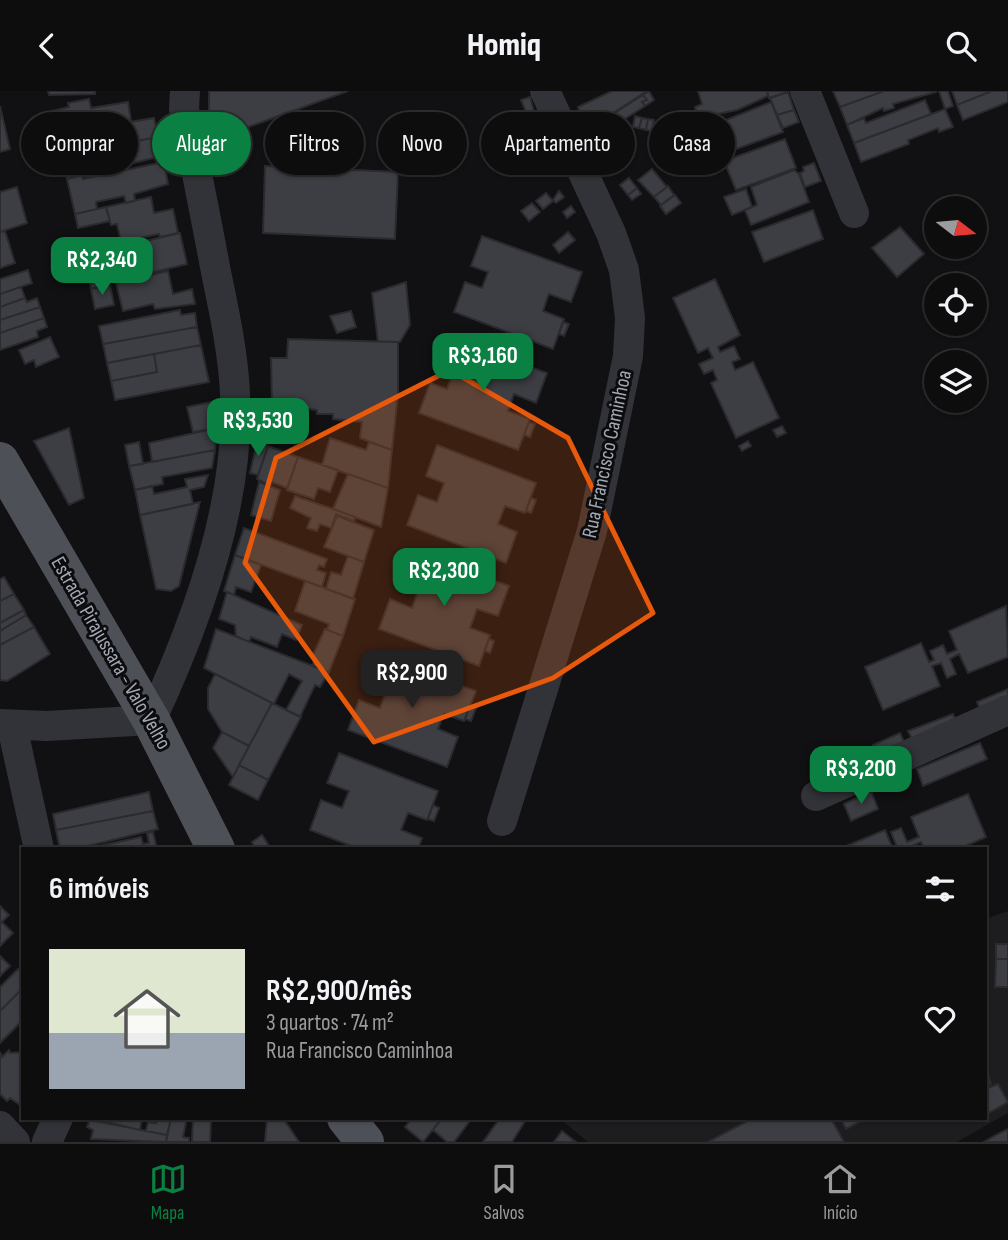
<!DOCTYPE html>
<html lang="pt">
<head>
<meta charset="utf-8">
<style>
  :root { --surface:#0d0d0e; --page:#161617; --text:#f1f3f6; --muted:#9a9c9e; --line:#2d2d2e; --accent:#0b8043 }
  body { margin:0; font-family:"Sofia Sans Condensed",sans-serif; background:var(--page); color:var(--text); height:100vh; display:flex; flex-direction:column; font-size:26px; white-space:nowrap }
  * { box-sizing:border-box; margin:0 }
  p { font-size:23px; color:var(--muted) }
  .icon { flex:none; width:38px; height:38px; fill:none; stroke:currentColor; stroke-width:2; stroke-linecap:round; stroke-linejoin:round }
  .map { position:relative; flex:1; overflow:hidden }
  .drawer { position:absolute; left:21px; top:756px; width:966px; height:273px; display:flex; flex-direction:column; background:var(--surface); border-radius:0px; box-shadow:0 2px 5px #0004,0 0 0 2px var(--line) }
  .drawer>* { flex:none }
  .guide { position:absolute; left:21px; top:21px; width:966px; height:63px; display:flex; gap:14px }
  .needle { width:46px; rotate:106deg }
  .tools { position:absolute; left:924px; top:105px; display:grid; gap:14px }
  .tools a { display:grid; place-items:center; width:63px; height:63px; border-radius:50%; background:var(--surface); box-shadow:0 2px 5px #0004,0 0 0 2px var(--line); font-size:35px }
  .price { position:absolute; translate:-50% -60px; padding:0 16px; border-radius:14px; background:var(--accent); color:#fff; font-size:23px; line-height:46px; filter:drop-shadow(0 2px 4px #0008) }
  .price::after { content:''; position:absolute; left:50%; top:42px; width:21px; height:16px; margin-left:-10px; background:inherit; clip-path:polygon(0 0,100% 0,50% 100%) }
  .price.current { background:#222; color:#fff }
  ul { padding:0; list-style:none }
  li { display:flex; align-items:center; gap:21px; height:175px; padding:0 28px }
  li+li { border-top:2px solid var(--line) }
  li span { display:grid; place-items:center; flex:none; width:196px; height:140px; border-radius:0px; color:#555 }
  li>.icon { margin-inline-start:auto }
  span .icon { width:84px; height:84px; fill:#fffc; stroke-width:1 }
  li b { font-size:30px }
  h2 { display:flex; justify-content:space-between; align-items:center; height:84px; padding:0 28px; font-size:30px }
  .pill { padding:0 24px; border-radius:32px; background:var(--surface); box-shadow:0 2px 5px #0004,0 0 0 2px var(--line); font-size:24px; line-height:63px }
  .pill.current { background:var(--accent); color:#fff }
  header { display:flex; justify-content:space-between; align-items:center; height:91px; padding:0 28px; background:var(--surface); font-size:32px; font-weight:800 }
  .dock { display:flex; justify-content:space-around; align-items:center; height:98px; border-top:2px solid var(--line); background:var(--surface); font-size:19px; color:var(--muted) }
  .dock a { display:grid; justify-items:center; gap:4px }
  .dock .current { color:var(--accent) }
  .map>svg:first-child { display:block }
  .built { fill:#1d1d20 }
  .building { fill:#3d3e43; stroke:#2b2b2f; stroke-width:2 }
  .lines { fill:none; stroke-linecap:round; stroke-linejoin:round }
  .street { stroke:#323338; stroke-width:30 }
  .primary { stroke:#4e5057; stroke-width:38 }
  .marked { fill:#e8590c; fill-opacity:0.2; stroke:#e8590c; stroke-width:5; stroke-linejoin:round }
  .labels { text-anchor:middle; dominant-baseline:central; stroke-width:6; stroke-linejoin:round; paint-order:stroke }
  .street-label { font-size:21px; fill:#a2a8b4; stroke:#0c0c0e }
</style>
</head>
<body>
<header><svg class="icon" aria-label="back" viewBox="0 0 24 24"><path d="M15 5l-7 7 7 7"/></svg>Homiq<svg class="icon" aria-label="search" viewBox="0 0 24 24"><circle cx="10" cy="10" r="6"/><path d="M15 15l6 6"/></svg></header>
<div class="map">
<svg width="1008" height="1051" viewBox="0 0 1008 1051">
  <rect width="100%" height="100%" fill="#111113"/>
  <path class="built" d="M 1008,820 L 1008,1022 L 957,1051 L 588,1051 L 559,1027 L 985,1027 L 985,828 Z"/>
  <path class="building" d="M 48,0 L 95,0 L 95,3 L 49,4 Z
    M 209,0 L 348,0 L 209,50 Z
    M 612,0 L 647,0 L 586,40 L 578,16 Z
    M 649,0 L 654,9 L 645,15 L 642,11 L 647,9 L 643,4 Z
    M 698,0 L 767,0 L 768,5 L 737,19 L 698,27 L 695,16 L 702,13 Z
    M 767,0 L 787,0 L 788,1 L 769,7 Z
    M 833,0 L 884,0 L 840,16 Z
    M 884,0 L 936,0 L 936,1 L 893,13 L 894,17 L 884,20 L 883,17 L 847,34 L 840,16 Z
    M 939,0 L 948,0 L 953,15 L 945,18 Z
    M 952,0 L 992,0 L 957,14 Z
    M 992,0 L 1008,0 L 1008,11 L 963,29 L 957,14 Z
    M 788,1 L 794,19 L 777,24 L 770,7 Z
    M 643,4 L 647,9 L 642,11 L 645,15 L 595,47 L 589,38 Z
    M 530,6 L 536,28 L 530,30 L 521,9 Z
    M 89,8 L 91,17 L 128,11 L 131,30 L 57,43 L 52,20 L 69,16 L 68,12 Z
    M 925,9 L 931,23 L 854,52 L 847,34 L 864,27 L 866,32 Z
    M 771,11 L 783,41 L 725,62 L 726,65 L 710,71 L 695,34 L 709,29 L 711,35 Z
    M 0,15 L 10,58 L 0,61 Z
    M 945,18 L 953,36 L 939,41 L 938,37 L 908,49 L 909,53 L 861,71 L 854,52 Z
    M 794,19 L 799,31 L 783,37 L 777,24 Z
    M 52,20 L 56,39 L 47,41 L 43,22 Z
    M 635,25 L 642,27 L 639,37 L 633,36 Z
    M 154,27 L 158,46 L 62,64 L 57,43 Z
    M 642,27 L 648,28 L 646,39 L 639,37 Z
    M 648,28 L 654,29 L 652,40 L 646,39 Z
    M 158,46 L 162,65 L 67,88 L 62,64 Z
    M 598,46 L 604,56 L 590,64 L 584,55 Z
    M 545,48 L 556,72 L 547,78 L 537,51 Z
    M 785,48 L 796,77 L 736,99 L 724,70 Z
    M 164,71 L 168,93 L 134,103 L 135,110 L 126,112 L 124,105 L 96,111 L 97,118 L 75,123 L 67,88 L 82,84 L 83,88 Z
    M 814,72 L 821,90 L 805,96 L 800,82 L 804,80 L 803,76 Z
    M 265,75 L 398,81 L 395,148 L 263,142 Z
    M 652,78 L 667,96 L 654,106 L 638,89 Z
    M 794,79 L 799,83 L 809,111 L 751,134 L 745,119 L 757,114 L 751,96 Z
    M 629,87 L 637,97 L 628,104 L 620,94 Z
    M 668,95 L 674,104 L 661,114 L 654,106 Z
    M 17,96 L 27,132 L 0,141 L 0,101 Z
    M 637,97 L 641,103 L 632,109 L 628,104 Z
    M 746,98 L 752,116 L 732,124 L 724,106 Z
    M 559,100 L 564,106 L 556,112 L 553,109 Z
    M 546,102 L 553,110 L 543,118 L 536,110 Z
    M 675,104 L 681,112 L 666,123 L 660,115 Z
    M 151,106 L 154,122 L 173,118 L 178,142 L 160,146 L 159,143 L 121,151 L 117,133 L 111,134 L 106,116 Z
    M 532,112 L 540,121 L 529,130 L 521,120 Z
    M 571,115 L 575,121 L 567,127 L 563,121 Z
    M 106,116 L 110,130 L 78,137 L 75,123 Z
    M 813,119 L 823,148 L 764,171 L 752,141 Z
    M 900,136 L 924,163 L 897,186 L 872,157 Z
    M 5,140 L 15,172 L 0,177 L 0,141 Z
    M 568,141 L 575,149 L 559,162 L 553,154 Z
    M 180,142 L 187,173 L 117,190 L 110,158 Z
    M 482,145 L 582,181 L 571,211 L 549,203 L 547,208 L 543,220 L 564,228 L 553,258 L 454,221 L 465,191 L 482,197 L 488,181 L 471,175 Z
    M 111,147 L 113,154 L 95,158 L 93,150 Z
    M 28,179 L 32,192 L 0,203 L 0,188 Z
    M 168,180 L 173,203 L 192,198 L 195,213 L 155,218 L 153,213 L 123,220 L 116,192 Z
    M 715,188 L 740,244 L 718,256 L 720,261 L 734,255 L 740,268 L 732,271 L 735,279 L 753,271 L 779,327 L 736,347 L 711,292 L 717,289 L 713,279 L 704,283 L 699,273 L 713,267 L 708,257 L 698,262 L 673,207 Z
    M 100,190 L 101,195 L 91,198 L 90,192 Z
    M 406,191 L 410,234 L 400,251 L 378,251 L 372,202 Z
    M 110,194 L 114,214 L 95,218 L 91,198 Z
    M 21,196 L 25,207 L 0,216 L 0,203 Z
    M 25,207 L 27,211 L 37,207 L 40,216 L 0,229 L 0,216 Z
    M 40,216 L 44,227 L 0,242 L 0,229 Z
    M 180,219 L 181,224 L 195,222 L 197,236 L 103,253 L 99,235 Z
    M 351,220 L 356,236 L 337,242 L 330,225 Z
    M 44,227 L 47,236 L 37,240 L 38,246 L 0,259 L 0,242 Z
    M 563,231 L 569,233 L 564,245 L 559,243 Z
    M 197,236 L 201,254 L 107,272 L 103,253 Z
    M 447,245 L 547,282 L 536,312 L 514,303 L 508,320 L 530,328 L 518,359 L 419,322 L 430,292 L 447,298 L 453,281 L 436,275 Z
    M 50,246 L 59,266 L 36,276 L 34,269 L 25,273 L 19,259 Z
    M 288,248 L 398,251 L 398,301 L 392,359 L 360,347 L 362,331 L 333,328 L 333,323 L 317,323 L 317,319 L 307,318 L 306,328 L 272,315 L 271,267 L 287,267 Z
    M 201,254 L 209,291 L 115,309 L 111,290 L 157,281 L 154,263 Z
    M 154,263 L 157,281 L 111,290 L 107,272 Z
    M 212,311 L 217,337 L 193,341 L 187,316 Z
    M 529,331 L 535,333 L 530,346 L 524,344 Z
    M 782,335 L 786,342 L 777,346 L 773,339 Z
    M 69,337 L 84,407 L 69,414 L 34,350 Z
    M 217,337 L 215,359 L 152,371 L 149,352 Z
    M 330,347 L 366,359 L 369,351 L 392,359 L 388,397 L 322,374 Z
    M 748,350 L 751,355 L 742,360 L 739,355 Z
    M 139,351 L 143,373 L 129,375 L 125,354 Z
    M 257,351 L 268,355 L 258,384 L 250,382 Z
    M 437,354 L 536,392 L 525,422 L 505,415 L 498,433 L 517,441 L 506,472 L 407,434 L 418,404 L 437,411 L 444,392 L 426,385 Z
    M 268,355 L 298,366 L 287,397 L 272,391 L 270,395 L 257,388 Z
    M 215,359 L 212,377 L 162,386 L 163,393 L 135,399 L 129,375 Z
    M 298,366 L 338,379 L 330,401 L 318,397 L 314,408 L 287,399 Z
    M 348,383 L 388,397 L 381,436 L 333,418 Z
    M 208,384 L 204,396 L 190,399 L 193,413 L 140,424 L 135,399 L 152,395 L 154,403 L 187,396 L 185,388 Z
    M 259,391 L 280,399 L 271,430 L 251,424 Z
    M 295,405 L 333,418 L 355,426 L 354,430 L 336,423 L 331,437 L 320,433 L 317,440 L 307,437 L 311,427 L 290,417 Z
    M 531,407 L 536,409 L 531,422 L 526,420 Z
    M 200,411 L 179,495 L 171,500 L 156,498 L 140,424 Z
    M 337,425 L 374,439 L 364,471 L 324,456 Z
    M 244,437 L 327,468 L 324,476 L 319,474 L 317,479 L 326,482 L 322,496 L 235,464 Z
    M 410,458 L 509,495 L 498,525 L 477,518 L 470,537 L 490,544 L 479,575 L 379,538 L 390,508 L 412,517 L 419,497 L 398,489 Z
    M 235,464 L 261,474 L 251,501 L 236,496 L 234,504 L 224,500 Z
    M 348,465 L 364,471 L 353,508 L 326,498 L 331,481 L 341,484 Z
    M 4,486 L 14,503 L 0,510 L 0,488 Z
    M 305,490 L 355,508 L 343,545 L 327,539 L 329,533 L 295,520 Z
    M 227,501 L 302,534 L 296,549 L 282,543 L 277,556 L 251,546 L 249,551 L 236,545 L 235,534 L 219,528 Z
    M 14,503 L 24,519 L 0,532 L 0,510 Z
    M 1006,515 L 1008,566 L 968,582 L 959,563 L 950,568 L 956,583 L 947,587 L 941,572 L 932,575 L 940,595 L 883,619 L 865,576 L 921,552 L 929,571 L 934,569 L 930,560 L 943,554 L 947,563 L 957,559 L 949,540 Z
    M 24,519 L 26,524 L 0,540 L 0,532 Z
    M 26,524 L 34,536 L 0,554 L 0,540 Z
    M 34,536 L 50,563 L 7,590 L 0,589 L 0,554 Z
    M 216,538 L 329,581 L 320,596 L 315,594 L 300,626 L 286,619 L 302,590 L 289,583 L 274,613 L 204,577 Z
    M 325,538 L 343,545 L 329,581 L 312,575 L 315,568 L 312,566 Z
    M 489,548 L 494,550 L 490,562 L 485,560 Z
    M 376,563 L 476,600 L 464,630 L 444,623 L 438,638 L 458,646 L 447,676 L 348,639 L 359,609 L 380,617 L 386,600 L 365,593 Z
    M 215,583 L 272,612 L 249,655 L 222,641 L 208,618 L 208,597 Z
    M 1008,598 L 1008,615 L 983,625 L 977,611 Z
    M 272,612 L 301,626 L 268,689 L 239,674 Z
    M 470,615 L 476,617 L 471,630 L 465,628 Z
    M 953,623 L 958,634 L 915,654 L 908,640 Z
    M 222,641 L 249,655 L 233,686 L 213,657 Z
    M 900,642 L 907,658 L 879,669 L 873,654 Z
    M 980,652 L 987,668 L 923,695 L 917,678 Z
    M 339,662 L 438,700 L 427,729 L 408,722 L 401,739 L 422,747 L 418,758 L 359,758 L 310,739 L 321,709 L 342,717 L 349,700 L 327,692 Z
    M 239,674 L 268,689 L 258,709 L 229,694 Z
    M 871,700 L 878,718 L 851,730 L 844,713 Z
    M 149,701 L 153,720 L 56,739 L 53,723 Z
    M 968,703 L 986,746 L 959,758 L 924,758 L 921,751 L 914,754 L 916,758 L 893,758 L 897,756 L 891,741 L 901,737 L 907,751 L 919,746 L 911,726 Z
    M 433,714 L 439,717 L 434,730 L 428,728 Z
    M 153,720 L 158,738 L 75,758 L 60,758 L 56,739 Z
    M 885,739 L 893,758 L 839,758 Z
    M 153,741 L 157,758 L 85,758 L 141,746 L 143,753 L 149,752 L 147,742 Z
    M 262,744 L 271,758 L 255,758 L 252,751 Z
    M 0,815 L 9,824 L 0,833 Z
    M 2,831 L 13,842 L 0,855 L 0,833 Z
    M 996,853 L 1008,853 L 1008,868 L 996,868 Z
    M 0,865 L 10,875 L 0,885 Z
    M 996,868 L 1008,868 L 1008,896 L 995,896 Z
    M 18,878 L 23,883 L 23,897 L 0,920 L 0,896 Z
    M 23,897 L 23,929 L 0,952 L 0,920 Z
    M 9,959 L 10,962 L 23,961 L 23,1016 L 10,1007 L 7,1010 L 0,1003 L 0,961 L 2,966 Z
    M 985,973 L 991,993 L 985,996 Z
    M 998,993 L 1008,1011 L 987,1023 L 985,998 Z
    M 90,1027 L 142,1027 L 140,1039 Z
    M 156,1027 L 171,1027 L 167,1044 L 146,1040 L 148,1031 L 156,1032 Z
    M 171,1027 L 187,1027 L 183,1046 L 189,1047 L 189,1051 L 166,1051 Z
    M 193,1027 L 211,1027 L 210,1051 L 192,1051 Z
    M 267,1027 L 283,1027 L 299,1051 L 265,1051 Z
    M 412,1027 L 442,1027 L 423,1051 L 405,1036 Z
    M 442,1027 L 472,1027 L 454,1051 L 447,1051 L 433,1039 Z
    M 500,1027 L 527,1027 L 512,1051 L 483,1051 Z
    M 753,1027 L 831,1027 L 844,1051 L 708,1051 Z
    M 840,1027 L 867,1027 L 846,1038 Z
    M 90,1029 L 167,1044 L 166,1051 L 91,1048 L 93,1039 L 87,1036 Z
    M 1008,1038 L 1008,1051 L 984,1051 L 998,1043 Z
    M 562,1040 L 576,1051 L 554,1051 Z"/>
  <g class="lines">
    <path class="street" d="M 805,0 L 854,122
      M 0,633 L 47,635 L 151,629 C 196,533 241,410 235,302 C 233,261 224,220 216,181 C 206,127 195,73 184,18 L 185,0
      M 12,635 L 39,758
      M 816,705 L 1008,619
      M 502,730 L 592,440 L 628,265 L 630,227 L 624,179 L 611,142 L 545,0
      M 0,1035 L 15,1051
      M 47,1051 L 58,1027"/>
    <path class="primary" d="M 0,370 L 151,629 L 216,758
      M 346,1027 L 365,1051"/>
  </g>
  <path class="marked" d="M 450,279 L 568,347 L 653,522 L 553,587 L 374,651 L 245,472 L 276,367 Z"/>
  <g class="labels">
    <g class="street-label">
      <text transform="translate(607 363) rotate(-78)">Rua Francisco Caminhoa</text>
      <text transform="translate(111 562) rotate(60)">Estrada Pirajussara - Valo Velho</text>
    </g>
  </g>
</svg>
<div class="tools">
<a><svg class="needle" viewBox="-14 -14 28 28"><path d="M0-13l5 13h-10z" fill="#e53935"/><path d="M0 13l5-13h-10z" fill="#9a9c9e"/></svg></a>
<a><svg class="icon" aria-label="locate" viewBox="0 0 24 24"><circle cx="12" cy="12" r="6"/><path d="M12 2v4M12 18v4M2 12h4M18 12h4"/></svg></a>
<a><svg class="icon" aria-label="layers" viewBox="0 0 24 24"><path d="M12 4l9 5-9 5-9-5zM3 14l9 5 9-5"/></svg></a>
</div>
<b class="price" style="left:102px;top:206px">R$2,340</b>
<b class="price" style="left:483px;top:302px">R$3,160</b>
<b class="price" style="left:258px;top:367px">R$3,530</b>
<b class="price" style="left:444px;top:517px">R$2,300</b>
<b class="price current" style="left:412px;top:619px">R$2,900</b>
<b class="price" style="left:861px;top:715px">R$3,200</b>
<div class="guide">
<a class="pill">Comprar</a>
<a class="pill current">Alugar</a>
<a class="pill">Filtros</a>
<a class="pill">Novo</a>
<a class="pill">Apartamento</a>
<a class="pill">Casa</a>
</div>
<section class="drawer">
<h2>6 imóveis<svg class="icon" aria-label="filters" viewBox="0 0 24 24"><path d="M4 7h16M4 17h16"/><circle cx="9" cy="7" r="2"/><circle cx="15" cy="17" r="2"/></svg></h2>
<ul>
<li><span style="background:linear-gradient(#dfe7d0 60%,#9aa5b1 0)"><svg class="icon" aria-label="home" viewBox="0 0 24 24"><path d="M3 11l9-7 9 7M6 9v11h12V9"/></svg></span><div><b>R$2,900/mês</b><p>3 quartos · 74 m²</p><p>Rua Francisco Caminhoa</p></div><svg class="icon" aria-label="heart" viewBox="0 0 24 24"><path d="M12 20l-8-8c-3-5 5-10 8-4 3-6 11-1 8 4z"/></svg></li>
</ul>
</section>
</div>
<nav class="dock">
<a class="current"><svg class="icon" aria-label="map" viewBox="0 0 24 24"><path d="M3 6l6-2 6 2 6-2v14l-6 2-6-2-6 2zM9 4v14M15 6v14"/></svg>Mapa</a>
<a><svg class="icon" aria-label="saved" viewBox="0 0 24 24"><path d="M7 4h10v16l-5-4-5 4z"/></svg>Salvos</a>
<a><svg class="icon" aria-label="home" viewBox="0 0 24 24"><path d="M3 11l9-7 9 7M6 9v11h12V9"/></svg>Início</a>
</nav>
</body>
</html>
